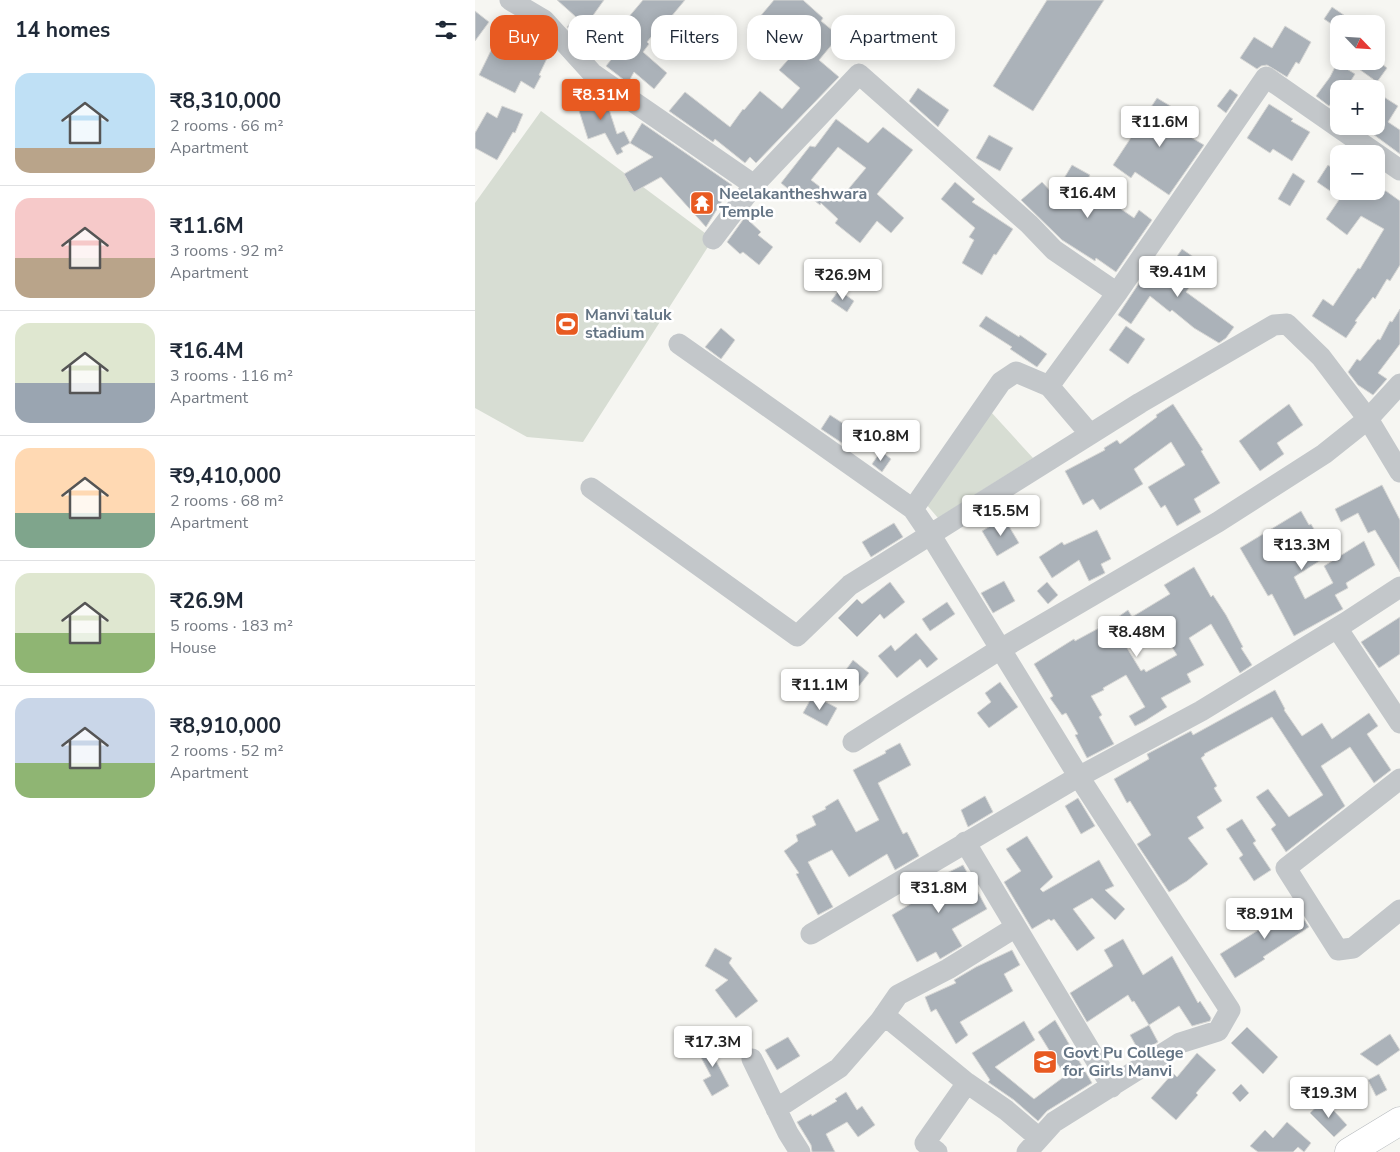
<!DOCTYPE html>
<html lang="en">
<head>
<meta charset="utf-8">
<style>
  :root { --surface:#fff; --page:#f2f2f3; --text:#1f2937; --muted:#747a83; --line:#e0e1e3; --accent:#e85a21 }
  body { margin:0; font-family:"Nunito Sans",sans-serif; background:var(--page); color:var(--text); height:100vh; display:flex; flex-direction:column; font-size:19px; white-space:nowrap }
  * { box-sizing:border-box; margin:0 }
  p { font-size:16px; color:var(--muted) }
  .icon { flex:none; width:28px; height:28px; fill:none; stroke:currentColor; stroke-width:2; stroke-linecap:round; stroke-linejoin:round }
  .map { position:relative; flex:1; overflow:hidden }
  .details { display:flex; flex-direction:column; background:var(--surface); width:475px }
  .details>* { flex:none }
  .hud { position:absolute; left:15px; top:15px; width:475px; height:45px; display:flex; gap:10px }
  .needle { width:32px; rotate:115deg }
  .tools { position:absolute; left:855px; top:15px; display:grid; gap:10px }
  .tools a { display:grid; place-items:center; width:55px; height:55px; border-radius:10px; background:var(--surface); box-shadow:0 2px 12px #0003; font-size:25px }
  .price { position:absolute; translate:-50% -42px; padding:0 11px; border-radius:5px; background:#fff; color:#222; font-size:16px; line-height:32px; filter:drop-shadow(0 1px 2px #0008) }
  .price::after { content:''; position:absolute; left:50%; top:30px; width:15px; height:11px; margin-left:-8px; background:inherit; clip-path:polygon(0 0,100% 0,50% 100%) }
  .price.on { background:var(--accent); color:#fff }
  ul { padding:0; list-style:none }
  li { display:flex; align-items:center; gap:15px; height:125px; padding:0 15px }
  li+li { border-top:1px solid var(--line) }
  li span { display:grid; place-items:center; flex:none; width:140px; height:100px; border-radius:15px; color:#555 }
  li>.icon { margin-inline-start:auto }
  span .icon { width:60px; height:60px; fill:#fffc; stroke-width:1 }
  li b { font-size:21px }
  h2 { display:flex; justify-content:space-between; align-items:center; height:60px; padding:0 15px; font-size:21px }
  .pill { padding:0 18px; border-radius:15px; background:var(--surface); box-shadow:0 2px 12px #0003; font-size:18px; line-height:45px }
  .pill.on { background:var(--accent); color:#fff }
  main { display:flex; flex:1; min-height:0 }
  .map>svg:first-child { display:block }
  .green { fill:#d7ddd3 }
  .building { fill:#abb2b9; stroke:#d7d7d5; fill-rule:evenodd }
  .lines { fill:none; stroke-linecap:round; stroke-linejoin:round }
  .major-casing { stroke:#b6babe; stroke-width:29 }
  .minor { stroke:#c3c7ca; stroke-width:21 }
  .major { stroke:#fff; stroke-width:28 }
  .labels { text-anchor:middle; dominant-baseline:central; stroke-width:5; stroke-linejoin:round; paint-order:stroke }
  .poi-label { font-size:16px; font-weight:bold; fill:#647484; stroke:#fff; text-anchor:start }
</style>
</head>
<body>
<main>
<section class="details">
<h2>14 homes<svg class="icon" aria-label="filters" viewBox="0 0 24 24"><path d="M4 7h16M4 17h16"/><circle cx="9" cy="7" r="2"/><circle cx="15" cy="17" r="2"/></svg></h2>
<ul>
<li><span style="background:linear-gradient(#bfe0f5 75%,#b9a48a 0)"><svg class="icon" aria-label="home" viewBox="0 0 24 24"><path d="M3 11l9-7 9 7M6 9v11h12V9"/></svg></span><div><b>₹8,310,000</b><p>2 rooms · 66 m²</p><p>Apartment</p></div></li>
<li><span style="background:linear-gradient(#f6c9c9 60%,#b9a48a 0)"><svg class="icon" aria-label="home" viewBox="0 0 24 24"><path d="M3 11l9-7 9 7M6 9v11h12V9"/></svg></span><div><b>₹11.6M</b><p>3 rooms · 92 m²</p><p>Apartment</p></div></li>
<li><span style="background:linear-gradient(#dfe7d0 60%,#9aa5b1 0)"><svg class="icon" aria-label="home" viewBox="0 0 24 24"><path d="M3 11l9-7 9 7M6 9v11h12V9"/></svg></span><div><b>₹16.4M</b><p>3 rooms · 116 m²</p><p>Apartment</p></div></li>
<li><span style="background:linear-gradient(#ffd9b3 65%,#7fa58c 0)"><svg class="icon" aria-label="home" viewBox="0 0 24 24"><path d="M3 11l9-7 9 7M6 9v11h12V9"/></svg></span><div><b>₹9,410,000</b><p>2 rooms · 68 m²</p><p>Apartment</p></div></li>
<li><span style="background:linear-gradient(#dfe7d0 60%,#8fb573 0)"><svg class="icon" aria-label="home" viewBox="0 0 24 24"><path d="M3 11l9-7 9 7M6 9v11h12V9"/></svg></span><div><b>₹26.9M</b><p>5 rooms · 183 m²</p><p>House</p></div></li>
<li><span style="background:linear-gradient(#c9d6e8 65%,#8fb573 0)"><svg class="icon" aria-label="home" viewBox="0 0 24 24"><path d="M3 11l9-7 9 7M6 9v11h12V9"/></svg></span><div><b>₹8,910,000</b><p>2 rooms · 52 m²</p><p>Apartment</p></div></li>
</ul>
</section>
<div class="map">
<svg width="925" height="1152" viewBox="0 0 925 1152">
  <rect width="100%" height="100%" fill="#f6f6f2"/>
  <path class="green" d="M 66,111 L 238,239 L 108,442 L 52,437 L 0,408 L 0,203 Z
    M 516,412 L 558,458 L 463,518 L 451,504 Z"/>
  <path class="building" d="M 82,0 L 129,0 L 114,21 L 113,20 L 107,30 L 105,29 L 101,33 L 92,27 L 101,17 Z
    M 168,0 L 210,0 L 195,18 L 193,16 L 172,42 L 174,44 L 168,52 L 192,73 L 179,89 L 159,72 L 153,83 L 131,66 L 152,40 L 148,37 L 159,24 L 152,19 Z
    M 299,0 L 328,0 L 348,18 L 346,21 L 364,36 L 344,60 L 364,77 L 281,163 L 275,157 L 270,163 L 240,139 L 238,142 L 194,111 L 210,92 L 255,127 L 268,109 L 269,110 L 285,91 L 307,109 L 325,88 L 304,70 L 327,44 L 307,25 L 293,44 L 272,28 L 281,17 L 283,19 Z
    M 572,0 L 629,0 L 558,111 L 518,86 Z
    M 857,7 L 882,24 L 864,24 L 864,29 L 849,19 Z
    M 0,11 L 14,22 L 0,41 Z
    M 31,20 L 53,32 L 50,39 L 76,50 L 64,75 L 66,76 L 59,89 L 46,81 L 40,93 L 4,75 Z
    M 810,26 L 836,42 L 824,64 L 821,62 L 812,77 L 792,65 L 786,66 L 782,69 L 765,58 L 779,37 L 797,48 Z
    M 889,61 L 903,61 L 912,68 L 902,82 L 884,69 Z
    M 862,63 L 880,74 L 872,87 L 869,85 L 867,89 L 864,89 L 864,93 L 854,106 L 841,96 L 855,77 Z
    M 443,88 L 474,110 L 463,127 L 434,101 Z
    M 755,89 L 763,95 L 751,113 L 742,106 Z
    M 901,92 L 923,106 L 913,122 L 925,130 L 925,154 L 887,126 L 901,126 Z
    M 123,93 L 130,97 L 142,134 L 149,131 L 155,143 L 146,148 L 148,152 L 142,155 L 130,133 L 113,139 L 101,101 Z
    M 682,98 L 697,107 L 696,109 L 719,123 L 712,135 L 729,145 L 694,195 L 660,172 L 656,178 L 638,165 Z
    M 794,104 L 818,119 L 816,121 L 835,132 L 817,161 L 798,149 L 795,153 L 772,138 Z
    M 27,106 L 48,114 L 40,133 L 38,132 L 22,160 L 0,148 L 0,133 L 12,112 L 22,118 Z
    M 361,119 L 393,143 L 408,127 L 438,150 L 402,194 L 429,218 L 416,233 L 402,221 L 385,243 L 360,223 L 363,219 L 346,203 L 345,205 L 327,191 L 323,197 L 306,183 L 335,146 L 340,147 ZM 363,147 L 391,168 L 365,199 L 359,193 L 357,196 L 336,180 Z
    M 167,123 L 257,185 L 231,227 L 186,177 L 159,192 L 149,174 L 178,157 L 155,143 Z
    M 514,135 L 538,148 L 525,171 L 501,158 Z
    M 597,165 L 615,175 L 610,184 L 630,198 L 659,218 L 664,210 L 677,220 L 641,272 L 621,258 L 620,261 L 587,240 L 546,200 L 567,182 L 579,195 Z
    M 853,165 L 864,173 L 864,197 L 842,182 Z
    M 818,173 L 830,181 L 815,206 L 803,199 Z
    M 480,182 L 500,199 L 497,202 L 538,229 L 521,255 L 519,254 L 507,275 L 487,263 L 499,240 L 494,237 L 500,228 L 466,199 Z
    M 870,191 L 911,191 L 925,201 L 925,265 L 915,281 L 912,279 L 900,299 L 898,297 L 880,321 L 882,322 L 871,338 L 837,316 L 848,299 L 858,306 L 883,268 L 885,269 L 909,229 L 886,216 L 872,235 L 851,219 Z
    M 270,217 L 286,232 L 283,235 L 298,247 L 284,265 L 268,252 L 265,254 L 252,242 Z
    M 707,249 L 730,265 L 711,292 L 759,327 L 751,338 L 744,343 L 719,328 L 697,310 L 695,312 L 675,296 L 656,324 L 643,315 L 672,271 L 685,281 Z
    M 364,290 L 379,301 L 372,312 L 356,301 Z
    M 925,309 L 925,344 L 903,373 L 912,379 L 898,395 L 883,385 L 873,372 L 882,359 L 885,361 L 903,339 L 905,340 L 915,321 L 917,322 Z
    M 511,316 L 544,337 L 545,335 L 572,354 L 562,367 L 535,349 L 537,347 L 504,326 Z
    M 651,326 L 670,339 L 653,364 L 634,350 Z
    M 246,328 L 260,340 L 246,359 L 230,347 Z
    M 698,404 L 728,450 L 726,451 L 745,483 L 719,499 L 726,512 L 702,526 L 690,505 L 686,508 L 673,487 L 710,465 L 696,442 L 659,469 L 668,484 L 625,510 L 618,499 L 608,505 L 590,471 L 630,450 L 629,448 L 642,440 L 645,444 L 682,417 L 681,415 Z
    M 814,404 L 828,425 L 802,443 L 809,454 L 785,471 L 764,441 Z
    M 355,415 L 380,431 L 370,445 L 346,429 Z
    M 406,451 L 416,459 L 407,472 L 397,464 Z
    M 907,485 L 925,520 L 925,572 L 900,530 L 893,533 L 883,513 L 866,522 L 860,509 Z
    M 826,511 L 834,525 L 836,524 L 854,555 L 819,577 L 830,599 L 858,583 L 849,566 L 889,541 L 900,565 L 871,583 L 873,588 L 860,595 L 868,609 L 819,636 L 797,594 L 793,596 L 765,548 Z
    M 529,518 L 544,543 L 522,556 L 507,531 Z
    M 419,523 L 428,537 L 396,557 L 387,542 Z
    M 622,530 L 636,559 L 626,564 L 630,573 L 614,581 L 604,560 L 577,578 L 564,557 L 587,542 L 589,545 Z
    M 719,567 L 736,597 L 738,595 L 751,615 L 768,647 L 766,648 L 777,665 L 765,673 L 736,624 L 714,638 L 729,665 L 712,674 L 716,682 L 686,698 L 692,707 L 670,721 L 660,726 L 654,716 L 670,707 L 651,675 L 628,688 L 629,690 L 616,696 L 627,715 L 624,717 L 639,744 L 612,758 L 600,735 L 603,734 L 591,713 L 587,715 L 575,698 L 578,696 L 559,664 L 599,639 L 600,641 L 624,628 L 623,626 L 634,620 L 636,622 L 653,610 L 657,617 L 695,594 L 689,585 ZM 680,621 L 702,655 L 671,672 L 669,669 L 666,671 L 649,643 Z
    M 529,581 L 540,601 L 518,613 L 506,593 Z
    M 415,582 L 430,602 L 409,619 L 405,614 L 382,637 L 363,618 L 382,599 L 387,604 Z
    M 572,582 L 583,595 L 573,604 L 562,591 Z
    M 472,602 L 480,614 L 455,631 L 447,619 Z
    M 925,617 L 925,654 L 904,668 L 886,642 Z
    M 441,633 L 463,659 L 452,668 L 445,659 L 422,678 L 403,656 L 416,645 L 420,651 Z
    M 378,660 L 394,673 L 384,686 L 368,674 Z
    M 525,682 L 543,707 L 514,728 L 502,713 L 516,702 L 510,693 Z
    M 800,690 L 810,709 L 809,710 L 827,736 L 847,723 L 857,739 L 894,713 L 903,726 L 892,734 L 916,770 L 899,783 L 875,747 L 846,766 L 870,806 L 811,852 L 796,829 L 801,825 L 781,797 L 793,789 L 814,817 L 848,795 L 797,717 L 729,754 L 730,755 L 726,758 L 742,786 L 739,788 L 747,801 L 722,817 L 729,828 L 713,838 L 733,864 L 712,881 L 694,892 L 662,844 L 676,835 L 655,801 L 652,803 L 639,779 L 674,759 L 672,754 L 716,731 L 718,735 Z
    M 338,695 L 362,708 L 352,726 L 328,713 Z
    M 425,743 L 436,765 L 403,783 L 428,834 L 432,832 L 444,856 L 420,870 L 412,854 L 374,877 L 357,850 L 333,862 L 358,907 L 343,915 L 321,874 L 324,873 L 309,851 L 323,841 L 321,835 L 341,825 L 337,816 L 351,809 L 350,807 L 363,799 L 381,832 L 404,820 L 378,770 L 411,753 L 410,751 Z
    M 510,796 L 518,812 L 493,827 L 486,810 Z
    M 603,798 L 620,826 L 606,834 L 590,806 Z
    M 767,819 L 781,841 L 778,843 L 796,870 L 779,881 L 764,858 L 768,855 L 751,829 Z
    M 552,836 L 578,877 L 565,889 L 568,892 L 624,860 L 639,886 L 630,890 L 650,909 L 640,920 L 617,898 L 598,909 L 620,938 L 602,951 L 579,919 L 576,921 L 574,919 L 557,929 L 529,882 L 546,871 L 531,849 Z
    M 488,865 L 512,909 L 477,929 L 487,946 L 465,959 L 461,952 L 442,962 L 417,915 L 437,903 L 432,893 Z
    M 817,902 L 834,927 L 788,957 L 790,959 L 760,978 L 745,954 L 790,926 L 787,922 Z
    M 648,939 L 668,975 L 697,956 L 723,1003 L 725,1001 L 736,1018 L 735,1021 L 717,1026 L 704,1006 L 674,1025 L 659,1001 L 657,1002 L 653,995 L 612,1022 L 595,993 L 638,966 L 629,950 Z
    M 240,948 L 257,958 L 254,963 L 283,1001 L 261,1018 L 240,990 L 253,980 L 230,966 Z
    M 537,950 L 545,965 L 529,974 L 538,991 L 485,1022 L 493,1035 L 481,1044 L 461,1009 L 456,1012 L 450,997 L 481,983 L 479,980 L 501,967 Z
    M 580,1020 L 617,1083 L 572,1111 L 563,1121 L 539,1100 L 513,1082 L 515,1080 L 497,1053 L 549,1021 L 560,1040 L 520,1067 L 559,1099 L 590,1076 L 563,1032 Z
    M 674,1025 L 683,1042 L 665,1053 L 655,1035 Z
    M 772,1027 L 803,1057 L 788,1074 L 756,1043 Z
    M 915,1034 L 925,1050 L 902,1066 L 885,1054 Z
    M 313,1037 L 325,1056 L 302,1070 L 290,1050 Z
    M 239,1040 L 247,1055 L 240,1059 L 254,1086 L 237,1096 L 228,1080 L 236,1076 L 222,1050 Z
    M 722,1053 L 741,1070 L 721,1093 L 723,1095 L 701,1120 L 676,1098 L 698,1073 L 702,1077 Z
    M 904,1074 L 912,1090 L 901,1096 L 893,1080 Z
    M 766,1084 L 774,1093 L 765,1102 L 757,1093 Z
    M 371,1092 L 382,1110 L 387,1106 L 400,1125 L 383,1137 L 372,1122 L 351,1134 L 360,1152 L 337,1152 L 336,1145 L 322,1122 L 336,1114 L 337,1116 L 362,1101 L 360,1099 Z
    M 849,1100 L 872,1125 L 859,1137 L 835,1113 Z
    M 812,1122 L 836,1143 L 829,1152 L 823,1147 L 818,1152 L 783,1152 L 775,1146 L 790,1130 L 798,1138 Z"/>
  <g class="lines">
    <defs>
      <path id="major" d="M 874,1152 L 925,1121"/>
    </defs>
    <use href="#major" class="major-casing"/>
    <path class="minor" d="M 35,0 L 69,20 L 118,74 L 279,185 L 238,239
      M 279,185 L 384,74 L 554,224 L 579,250 L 642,293 L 791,77 L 925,170
      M 204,344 L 438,509 L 526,382 L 541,372 L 574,386 L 642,293
      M 574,386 L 615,434
      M 116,488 L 322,636 L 375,585 L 665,403 L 799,325 L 812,324 L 846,357 L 893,419 L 925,472
      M 438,509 L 455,534 L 604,777 L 755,1010 L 743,1031 L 705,1043 L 579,1122 L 552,1152
      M 862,628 L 925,723
      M 378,742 L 519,653 L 743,522 L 849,454 L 893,419 L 925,384
      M 925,779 L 811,868 L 863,950 L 878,948 L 925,910
      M 490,842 L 637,1087
      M 336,934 L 596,781 L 726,711 L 870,623 L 925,587
      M 409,1015 L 492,1083
      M 277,1059 L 313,1133 L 325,1152
      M 301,1109 L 364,1068 L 405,1021 L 423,995 L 473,969 L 541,927
      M 462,1152 L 450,1143 L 492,1083 L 531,1110 L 564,1138"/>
    <use href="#major" class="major"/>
  </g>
  <defs>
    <symbol id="temple-square" viewBox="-11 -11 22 22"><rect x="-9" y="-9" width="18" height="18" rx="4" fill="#e85a21" stroke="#fff"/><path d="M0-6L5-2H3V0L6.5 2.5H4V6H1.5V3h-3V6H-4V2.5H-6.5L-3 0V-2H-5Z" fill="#fff"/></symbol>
    <symbol id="stadium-square" viewBox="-11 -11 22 22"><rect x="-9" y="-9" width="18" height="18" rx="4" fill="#e85a21" stroke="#fff"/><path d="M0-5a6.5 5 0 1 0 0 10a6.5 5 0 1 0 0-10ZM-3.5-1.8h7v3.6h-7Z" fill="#fff"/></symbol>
    <symbol id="university-square" viewBox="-11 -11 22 22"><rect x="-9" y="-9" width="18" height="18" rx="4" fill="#e85a21" stroke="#fff"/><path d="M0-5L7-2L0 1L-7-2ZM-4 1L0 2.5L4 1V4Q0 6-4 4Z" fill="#fff"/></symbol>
  </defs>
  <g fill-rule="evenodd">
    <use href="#temple-square" x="213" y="189" width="28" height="28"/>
    <use href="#stadium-square" x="78" y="310" width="28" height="28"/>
    <use href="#university-square" x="556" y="1048" width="28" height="28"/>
  </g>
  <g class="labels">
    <g class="poi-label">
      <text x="244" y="194">Neelakantheshwara<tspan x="244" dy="18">Temple</tspan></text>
      <text x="110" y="315">Manvi taluk<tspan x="110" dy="18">stadium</tspan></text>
      <text x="588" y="1053">Govt Pu College<tspan x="588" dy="18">for Girls Manvi</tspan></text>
    </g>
  </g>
</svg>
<div class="tools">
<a><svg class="needle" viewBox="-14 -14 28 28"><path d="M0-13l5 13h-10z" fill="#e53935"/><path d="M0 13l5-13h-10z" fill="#747a83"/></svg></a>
<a>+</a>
<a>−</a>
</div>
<b class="price on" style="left:126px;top:121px">₹8.31M</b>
<b class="price" style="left:685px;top:148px">₹11.6M</b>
<b class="price" style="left:613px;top:219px">₹16.4M</b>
<b class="price" style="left:703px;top:298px">₹9.41M</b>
<b class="price" style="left:368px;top:301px">₹26.9M</b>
<b class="price" style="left:406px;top:462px">₹10.8M</b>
<b class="price" style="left:526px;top:537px">₹15.5M</b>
<b class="price" style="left:827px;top:571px">₹13.3M</b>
<b class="price" style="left:662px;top:658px">₹8.48M</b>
<b class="price" style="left:345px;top:711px">₹11.1M</b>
<b class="price" style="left:464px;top:914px">₹31.8M</b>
<b class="price" style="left:790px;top:940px">₹8.91M</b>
<b class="price" style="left:238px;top:1068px">₹17.3M</b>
<b class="price" style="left:854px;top:1119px">₹19.3M</b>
<div class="hud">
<a class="pill on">Buy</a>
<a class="pill">Rent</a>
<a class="pill">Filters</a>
<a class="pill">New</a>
<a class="pill">Apartment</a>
</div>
</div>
</main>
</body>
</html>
